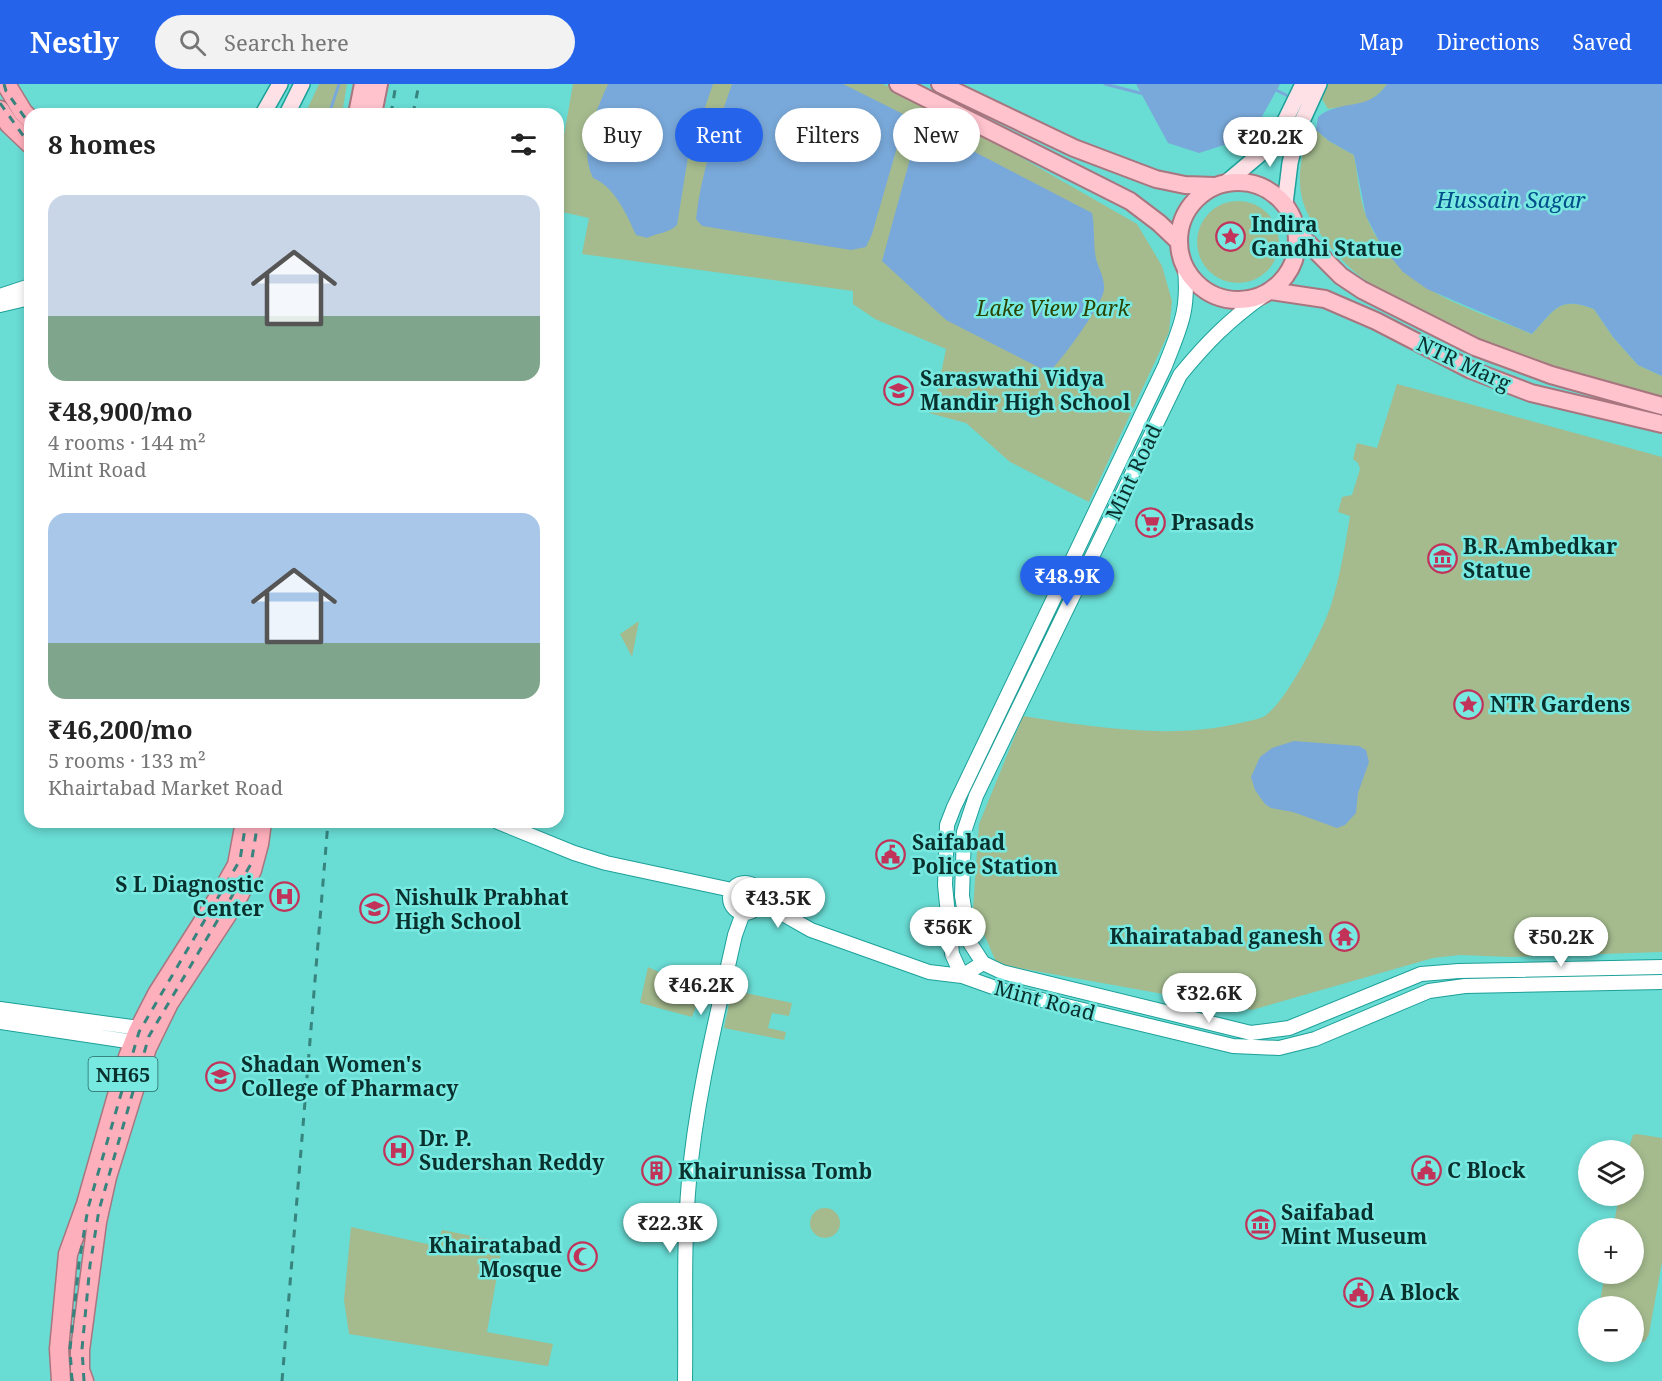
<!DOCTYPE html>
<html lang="en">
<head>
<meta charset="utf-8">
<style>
  :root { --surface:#fff; --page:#f2f2f2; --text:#222; --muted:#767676; --accent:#2563eb }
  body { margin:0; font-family:"Noto Serif",serif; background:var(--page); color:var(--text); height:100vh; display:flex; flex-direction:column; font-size:22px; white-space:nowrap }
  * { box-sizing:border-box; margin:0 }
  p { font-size:20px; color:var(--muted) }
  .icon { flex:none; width:33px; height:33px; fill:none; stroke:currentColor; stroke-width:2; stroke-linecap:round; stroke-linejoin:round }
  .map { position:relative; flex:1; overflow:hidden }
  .panel { position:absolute; left:24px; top:24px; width:540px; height:720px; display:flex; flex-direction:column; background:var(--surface); border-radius:18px; box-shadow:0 3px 9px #0003 }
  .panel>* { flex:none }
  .guide { position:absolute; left:582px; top:24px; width:570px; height:54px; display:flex; gap:12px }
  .tools { position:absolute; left:1578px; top:1056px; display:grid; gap:12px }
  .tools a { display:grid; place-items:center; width:66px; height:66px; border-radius:50%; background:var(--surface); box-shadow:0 3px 9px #0003; font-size:30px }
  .price { position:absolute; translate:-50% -51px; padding:0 14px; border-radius:21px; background:#fff; color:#222; font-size:20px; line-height:39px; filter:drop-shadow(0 2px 3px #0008) }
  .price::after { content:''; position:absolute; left:50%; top:36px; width:18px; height:14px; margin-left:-9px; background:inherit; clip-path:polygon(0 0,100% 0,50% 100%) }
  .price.on { background:var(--accent); color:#fff }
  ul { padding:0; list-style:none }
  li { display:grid; align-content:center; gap:12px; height:318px; padding:0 24px }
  li span { display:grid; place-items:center; height:186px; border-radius:18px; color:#555 }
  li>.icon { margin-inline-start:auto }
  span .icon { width:108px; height:108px; fill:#fffc; stroke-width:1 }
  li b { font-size:26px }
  h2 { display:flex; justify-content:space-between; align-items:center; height:72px; padding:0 24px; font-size:26px }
  .tag { padding:0 21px; border-radius:27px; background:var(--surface); box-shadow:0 3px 9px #0003; font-size:21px; line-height:54px }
  .tag.on { background:var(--accent); color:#fff }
  header { display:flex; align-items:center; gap:36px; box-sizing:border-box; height:84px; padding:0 30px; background:var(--accent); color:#fff }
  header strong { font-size:28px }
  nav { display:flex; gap:33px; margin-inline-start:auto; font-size:21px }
  .search { width:420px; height:54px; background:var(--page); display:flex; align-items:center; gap:15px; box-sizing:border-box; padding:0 21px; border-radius:33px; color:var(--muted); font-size:22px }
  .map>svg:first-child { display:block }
  .green { fill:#a5bb8e }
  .water { fill:#79a9da }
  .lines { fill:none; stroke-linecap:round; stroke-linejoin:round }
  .stream { stroke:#79a9da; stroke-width:3 }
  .tertiary-casing { stroke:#1ca099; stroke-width:16 }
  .secondary-casing { stroke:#1ca099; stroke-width:18 }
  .primary-casing { stroke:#a8767f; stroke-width:20 }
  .trunk-casing { stroke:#a8767f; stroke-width:21 }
  .tertiary { stroke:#fff; stroke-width:14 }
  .secondary { stroke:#fee1e6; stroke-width:15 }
  .primary { stroke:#fec3cd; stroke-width:16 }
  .trunk { stroke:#feafbc; stroke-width:18 }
  .rail { stroke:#37837e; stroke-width:3; stroke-dasharray:8 8; stroke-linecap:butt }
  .labels { text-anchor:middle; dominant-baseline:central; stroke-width:5; stroke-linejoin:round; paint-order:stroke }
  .shield { fill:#77e9e1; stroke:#2a6863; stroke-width:1.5 }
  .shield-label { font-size:20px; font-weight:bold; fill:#09302d }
  .poi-label { font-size:21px; font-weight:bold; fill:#09302d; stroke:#77e9e1; text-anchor:start }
  .park-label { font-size:21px; font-style:italic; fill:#2a4300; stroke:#77e9e1 }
  .street-label { font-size:21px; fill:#09302d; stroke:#77e9e1 }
  .water-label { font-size:22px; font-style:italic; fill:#004f8a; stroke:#77e9e1 }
</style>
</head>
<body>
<header>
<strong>Nestly</strong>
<div class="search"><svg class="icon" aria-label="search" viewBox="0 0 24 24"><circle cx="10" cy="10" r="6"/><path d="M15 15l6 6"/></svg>Search here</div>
<nav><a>Map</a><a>Directions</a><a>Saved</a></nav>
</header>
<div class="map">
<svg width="1662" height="1297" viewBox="0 0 1662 1297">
  <rect width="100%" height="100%" fill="#69dcd4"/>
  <path class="green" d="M 319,0 L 347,0 L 342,30 L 305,30 Z
    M 573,0 L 883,0 L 949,32 L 1137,140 L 1162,182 L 1172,217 L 1169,248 L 1089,418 L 1010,378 L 966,339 L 929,329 L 937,309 L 946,265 L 875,235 L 853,220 L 853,207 L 582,170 L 589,134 L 558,127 L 558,85 Z
    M 1328,0 L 1387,0 C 1372,23 1352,21 1328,25 L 1322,15 Z
    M 1316,46 L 1329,57 L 1354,71 C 1358,91 1359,115 1367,134 C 1397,207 1466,222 1532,250 C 1554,227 1558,211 1594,225 L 1613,253 L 1638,281 L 1662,292 L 1662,313 C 1624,303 1585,295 1548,282 C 1502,266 1458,245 1415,223 C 1396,213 1373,204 1356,189 C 1338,174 1312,144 1304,121 C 1296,98 1301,72 1308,50 Z
    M1197 158a41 41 0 1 1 82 0a41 41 0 1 1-82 0Z
    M 1397,300 L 1662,373 L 1662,868 L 1510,873 L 1460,871 L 1433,874 L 1252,926 L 997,880 L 973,825 L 979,740 L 1023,632 C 1093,643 1171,656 1240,639 C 1247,637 1256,636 1263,633 C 1285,621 1323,546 1331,521 C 1340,493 1345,462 1350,432 L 1338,428 L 1342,413 L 1352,411 L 1360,385 L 1358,379 L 1353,375 L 1357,359 L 1377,364 Z
    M 639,537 L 632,573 L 620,550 Z
    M 648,883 L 701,908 L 692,933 L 640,919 Z
    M 732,906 L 792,919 L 789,932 L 772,929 L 768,944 L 786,948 L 784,956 L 724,944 Z
    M 1637,1050 L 1662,1054 L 1662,1178 L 1649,1250 L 1645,1257 L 1638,1260 L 1634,1259 L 1634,1222 L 1599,1222 L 1605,1190 L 1634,1190 L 1634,1144 L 1613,1144 L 1619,1112 L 1634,1112 L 1634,1066 L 1628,1066 L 1633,1051 Z
    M810 1139a15 15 0 1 1 30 0a15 15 0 1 1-30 0Z
    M 351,1143 L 436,1162 L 442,1146 L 503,1158 L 487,1248 L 553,1260 L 548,1282 L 349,1250 L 344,1216 Z"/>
  <path class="water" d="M 608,0 L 713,0 L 688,73 L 677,141 C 669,149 657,149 647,154 L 636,151 C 627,131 614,102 593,94 C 578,64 596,28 608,0 Z
    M 732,0 L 843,0 L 903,30 L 902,46 L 872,150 L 866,163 L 851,166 L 702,142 L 696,135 C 701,88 717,44 732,0 Z
    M 1136,0 L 1280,0 L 1258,40 L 1243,55 L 1199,69 L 1168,59 Z
    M 1387,0 L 1662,0 L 1662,292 L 1638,281 L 1613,253 L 1594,225 C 1558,211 1554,227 1532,250 L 1427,205 L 1403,188 L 1381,161 L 1366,132 L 1354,71 L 1329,57 L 1316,46 L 1318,33 C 1341,14 1368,29 1387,0 Z
    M 919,42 L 942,51 L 1092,129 C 1095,144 1093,159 1096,175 C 1099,185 1105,195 1104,206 C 1102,221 1062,276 1050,287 L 1042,285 L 946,236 L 882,177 Z
    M 1294,657 L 1359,662 L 1366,666 L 1369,678 L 1358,709 L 1356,729 L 1345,741 L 1337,744 L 1293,728 L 1271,724 L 1265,720 L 1255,706 L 1251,693 L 1260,673 L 1272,664 Z"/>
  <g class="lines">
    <path class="stream" d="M 1105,0 L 1144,10
      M 1274,5 L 1292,14
      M 329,30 L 339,0"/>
    <defs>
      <path id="tertiary" d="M 1185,184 C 1189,228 1180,243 1165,282 L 954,723 L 947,741 L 945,801 L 952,870 L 962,892 L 1004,907 L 1233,962 L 1279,964 L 1315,955 L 1429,907 L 1465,902 L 1662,898
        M 1264,211 C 1229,236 1207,258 1180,291 L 976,712 L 964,748 L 962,812 L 970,859 L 983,879 L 1002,888 L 1251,949 L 1289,944 L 1421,890 L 1459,887 L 1662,883
        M 0,212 L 30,202
        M 0,221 L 30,214
        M 498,738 L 574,769 L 606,779 L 732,806
        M730 814a15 15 0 1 1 30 0a15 15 0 1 1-30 0Z
        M 760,817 L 811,846 L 929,888 L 962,892 L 983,879
        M 0,925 L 139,944
        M 0,938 L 134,958
        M 685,1297 C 686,1230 683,1163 689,1097 C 696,1014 717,932 735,851 L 743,829"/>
      <path id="secondary" d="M 263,30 L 280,0
        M 287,30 L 302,0
        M 1227,98 L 1259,71 L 1283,41 L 1303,0
        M 1285,120 L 1290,79 L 1298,46 L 1319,0"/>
      <path id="primary" d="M 898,0 L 1130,117 L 1159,139 L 1178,157
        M 940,0 L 1074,64 L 1156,95 L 1185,101 L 1215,102
        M 357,30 L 363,0
        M 373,30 L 379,0
        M1179 157a59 59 0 1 1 118 0a59 59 0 1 1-118 0Z
        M 1297,148 L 1341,192 L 1362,206 L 1475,263 L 1551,291 L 1662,322
        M 1271,207 L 1325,215 L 1376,237 L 1471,286 L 1531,309 L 1662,340"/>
      <path id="trunk" d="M 6,0 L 23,28 L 30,35
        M 0,26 L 9,40 L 30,60
        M 61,1297 L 59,1265 L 68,1170 L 86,1120 L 128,973 L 138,947 L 157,910 L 220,811 L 237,781 L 245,738
        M 84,1297 L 80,1286 L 80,1266 L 97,1138 L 107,1093 L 147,964 L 169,919 L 236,817 L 252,786 L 259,760 L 262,738"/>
    </defs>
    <use href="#tertiary" class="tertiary-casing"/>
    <use href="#secondary" class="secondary-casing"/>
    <use href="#primary" class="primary-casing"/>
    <use href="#trunk" class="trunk-casing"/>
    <use href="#tertiary" class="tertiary"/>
    <use href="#secondary" class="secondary"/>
    <use href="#primary" class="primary"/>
    <use href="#trunk" class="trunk"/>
    <path class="rail" d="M 4,0 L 6,7 L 30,41
      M 0,19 L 22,50 L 30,58
      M 391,30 L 396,0
      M 413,30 L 419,0
      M 72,1297 L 70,1265 L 79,1179 L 88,1124 L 139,948 L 240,776 L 246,738
      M 84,1297 L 82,1265 L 90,1181 L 99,1126 L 149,952 L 251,780 L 258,738
      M 282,1297 L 328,738"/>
  </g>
  <defs>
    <symbol id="sight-ring" viewBox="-11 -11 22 22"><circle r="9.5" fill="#77e9e1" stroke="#c2335a" stroke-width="1.5"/><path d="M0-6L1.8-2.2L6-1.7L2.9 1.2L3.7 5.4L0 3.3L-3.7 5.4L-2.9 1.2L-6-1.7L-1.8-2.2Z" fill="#c2335a"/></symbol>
    <symbol id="university-ring" viewBox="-11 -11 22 22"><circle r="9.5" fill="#77e9e1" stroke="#c2335a" stroke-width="1.5"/><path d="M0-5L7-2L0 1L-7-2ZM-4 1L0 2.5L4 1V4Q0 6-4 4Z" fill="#c2335a"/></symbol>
    <symbol id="supermarket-ring" viewBox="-11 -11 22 22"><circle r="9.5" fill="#77e9e1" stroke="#c2335a" stroke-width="1.5"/><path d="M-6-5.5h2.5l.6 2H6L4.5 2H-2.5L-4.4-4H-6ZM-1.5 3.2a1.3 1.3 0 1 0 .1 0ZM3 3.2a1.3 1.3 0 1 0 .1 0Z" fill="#c2335a"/></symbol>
    <symbol id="museum-ring" viewBox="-11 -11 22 22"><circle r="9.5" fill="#77e9e1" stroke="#c2335a" stroke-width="1.5"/><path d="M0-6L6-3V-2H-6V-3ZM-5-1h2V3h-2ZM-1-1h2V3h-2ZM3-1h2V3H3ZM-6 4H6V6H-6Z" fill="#c2335a"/></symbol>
    <symbol id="civic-ring" viewBox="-11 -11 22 22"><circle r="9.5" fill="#77e9e1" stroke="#c2335a" stroke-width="1.5"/><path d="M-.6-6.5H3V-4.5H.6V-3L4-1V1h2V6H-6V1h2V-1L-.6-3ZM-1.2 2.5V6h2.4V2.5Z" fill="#c2335a"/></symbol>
    <symbol id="hospital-ring" viewBox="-11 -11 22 22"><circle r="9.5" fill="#77e9e1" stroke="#c2335a" stroke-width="1.5"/><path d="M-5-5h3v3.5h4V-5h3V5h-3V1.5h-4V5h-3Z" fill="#c2335a"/></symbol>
    <symbol id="temple-ring" viewBox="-11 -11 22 22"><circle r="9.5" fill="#77e9e1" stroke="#c2335a" stroke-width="1.5"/><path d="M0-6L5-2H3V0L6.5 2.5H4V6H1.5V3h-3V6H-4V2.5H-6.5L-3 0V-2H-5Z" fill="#c2335a"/></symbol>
    <symbol id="building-ring" viewBox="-11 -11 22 22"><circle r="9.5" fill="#77e9e1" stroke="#c2335a" stroke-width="1.5"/><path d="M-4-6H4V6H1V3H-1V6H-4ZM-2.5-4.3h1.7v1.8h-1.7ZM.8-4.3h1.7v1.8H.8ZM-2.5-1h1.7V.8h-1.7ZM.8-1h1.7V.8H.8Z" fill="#c2335a"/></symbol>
    <symbol id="mosque-ring" viewBox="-11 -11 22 22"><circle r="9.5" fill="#77e9e1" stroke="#c2335a" stroke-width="1.5"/><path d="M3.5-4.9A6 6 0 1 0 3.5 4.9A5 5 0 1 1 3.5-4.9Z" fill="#c2335a"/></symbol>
  </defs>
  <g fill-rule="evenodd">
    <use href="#sight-ring" x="1214" y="136" width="33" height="33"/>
    <use href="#university-ring" x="882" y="290" width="33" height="33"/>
    <use href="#supermarket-ring" x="1134" y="422" width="33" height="33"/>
    <use href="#museum-ring" x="1426" y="458" width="33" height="33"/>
    <use href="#sight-ring" x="1452" y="604" width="33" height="33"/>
    <use href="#civic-ring" x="874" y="754" width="33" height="33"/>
    <use href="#hospital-ring" x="268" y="796" width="33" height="33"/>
    <use href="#university-ring" x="358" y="808" width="33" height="33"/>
    <use href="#temple-ring" x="1328" y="836" width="33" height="33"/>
    <use href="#university-ring" x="204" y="976" width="33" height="33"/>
    <use href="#hospital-ring" x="382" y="1050" width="33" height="33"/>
    <use href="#civic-ring" x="1410" y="1070" width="33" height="33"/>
    <use href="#building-ring" x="640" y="1070" width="33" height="33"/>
    <use href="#museum-ring" x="1244" y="1124" width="33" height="33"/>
    <use href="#mosque-ring" x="566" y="1156" width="33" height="33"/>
    <use href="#civic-ring" x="1342" y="1192" width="33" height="33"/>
  </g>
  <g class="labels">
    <rect class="shield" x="88.5" y="973" width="69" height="34" rx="4.5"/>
    <g class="shield-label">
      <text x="123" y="990">NH65</text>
    </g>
    <g class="poi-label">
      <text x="1251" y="140">Indira<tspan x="1251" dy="24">Gandhi Statue</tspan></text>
      <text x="920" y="294">Saraswathi Vidya<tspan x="920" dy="24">Mandir High School</tspan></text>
      <text x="1171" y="438">Prasads</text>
      <text x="1463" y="462">B.R.Ambedkar<tspan x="1463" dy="24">Statue</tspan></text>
      <text x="1490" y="620">NTR Gardens</text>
      <text x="912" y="758">Saifabad<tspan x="912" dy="24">Police Station</tspan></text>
      <text x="264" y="800" text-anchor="end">S L Diagnostic<tspan x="264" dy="24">Center</tspan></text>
      <text x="395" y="813">Nishulk Prabhat<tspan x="395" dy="24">High School</tspan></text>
      <text x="1323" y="852" text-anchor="end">Khairatabad ganesh</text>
      <text x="241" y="980">Shadan Women's<tspan x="241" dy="24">College of Pharmacy</tspan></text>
      <text x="419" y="1054">Dr. P.<tspan x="419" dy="24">Sudershan Reddy</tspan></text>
      <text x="1447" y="1086">C Block</text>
      <text x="678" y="1087">Khairunissa Tomb</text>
      <text x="1281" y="1128">Saifabad<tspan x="1281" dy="24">Mint Museum</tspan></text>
      <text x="562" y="1161" text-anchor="end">Khairatabad<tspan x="562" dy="24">Mosque</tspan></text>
      <text x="1379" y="1208">A Block</text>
    </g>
    <g class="park-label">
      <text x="1053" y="224">Lake View Park</text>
    </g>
    <g class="street-label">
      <text transform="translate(1464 279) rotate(25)">NTR Marg</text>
      <text transform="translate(1133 388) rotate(-65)">Mint Road</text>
      <text transform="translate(1045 916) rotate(15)">Mint Road</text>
    </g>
    <g class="water-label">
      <text x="1511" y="115">Hussain Sagar</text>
    </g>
  </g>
</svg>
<div class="tools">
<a><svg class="icon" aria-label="layers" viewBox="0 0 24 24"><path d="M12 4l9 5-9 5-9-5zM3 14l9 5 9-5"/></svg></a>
<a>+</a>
<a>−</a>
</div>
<b class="price" style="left:1270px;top:84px">₹20.2K</b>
<b class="price on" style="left:1067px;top:523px">₹48.9K</b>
<b class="price" style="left:778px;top:845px">₹43.5K</b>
<b class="price" style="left:948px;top:874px">₹56K</b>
<b class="price" style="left:1561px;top:884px">₹50.2K</b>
<b class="price" style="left:701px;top:932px">₹46.2K</b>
<b class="price" style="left:1209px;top:940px">₹32.6K</b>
<b class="price" style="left:670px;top:1170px">₹22.3K</b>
<div class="guide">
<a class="tag">Buy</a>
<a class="tag on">Rent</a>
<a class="tag">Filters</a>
<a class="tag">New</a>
</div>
<section class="panel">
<h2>8 homes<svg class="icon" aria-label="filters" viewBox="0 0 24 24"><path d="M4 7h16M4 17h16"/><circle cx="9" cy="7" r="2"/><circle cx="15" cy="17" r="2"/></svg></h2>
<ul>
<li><span style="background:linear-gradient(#c9d6e8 65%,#7fa58c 0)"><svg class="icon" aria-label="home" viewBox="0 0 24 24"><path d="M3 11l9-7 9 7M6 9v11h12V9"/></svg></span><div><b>₹48,900/mo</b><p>4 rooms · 144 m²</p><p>Mint Road</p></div></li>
<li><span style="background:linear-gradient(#a9c7e8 70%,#7fa58c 0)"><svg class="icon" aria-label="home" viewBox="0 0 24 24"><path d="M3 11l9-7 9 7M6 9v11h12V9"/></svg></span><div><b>₹46,200/mo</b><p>5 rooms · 133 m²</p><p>Khairtabad Market Road</p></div></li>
</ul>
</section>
</div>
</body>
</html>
